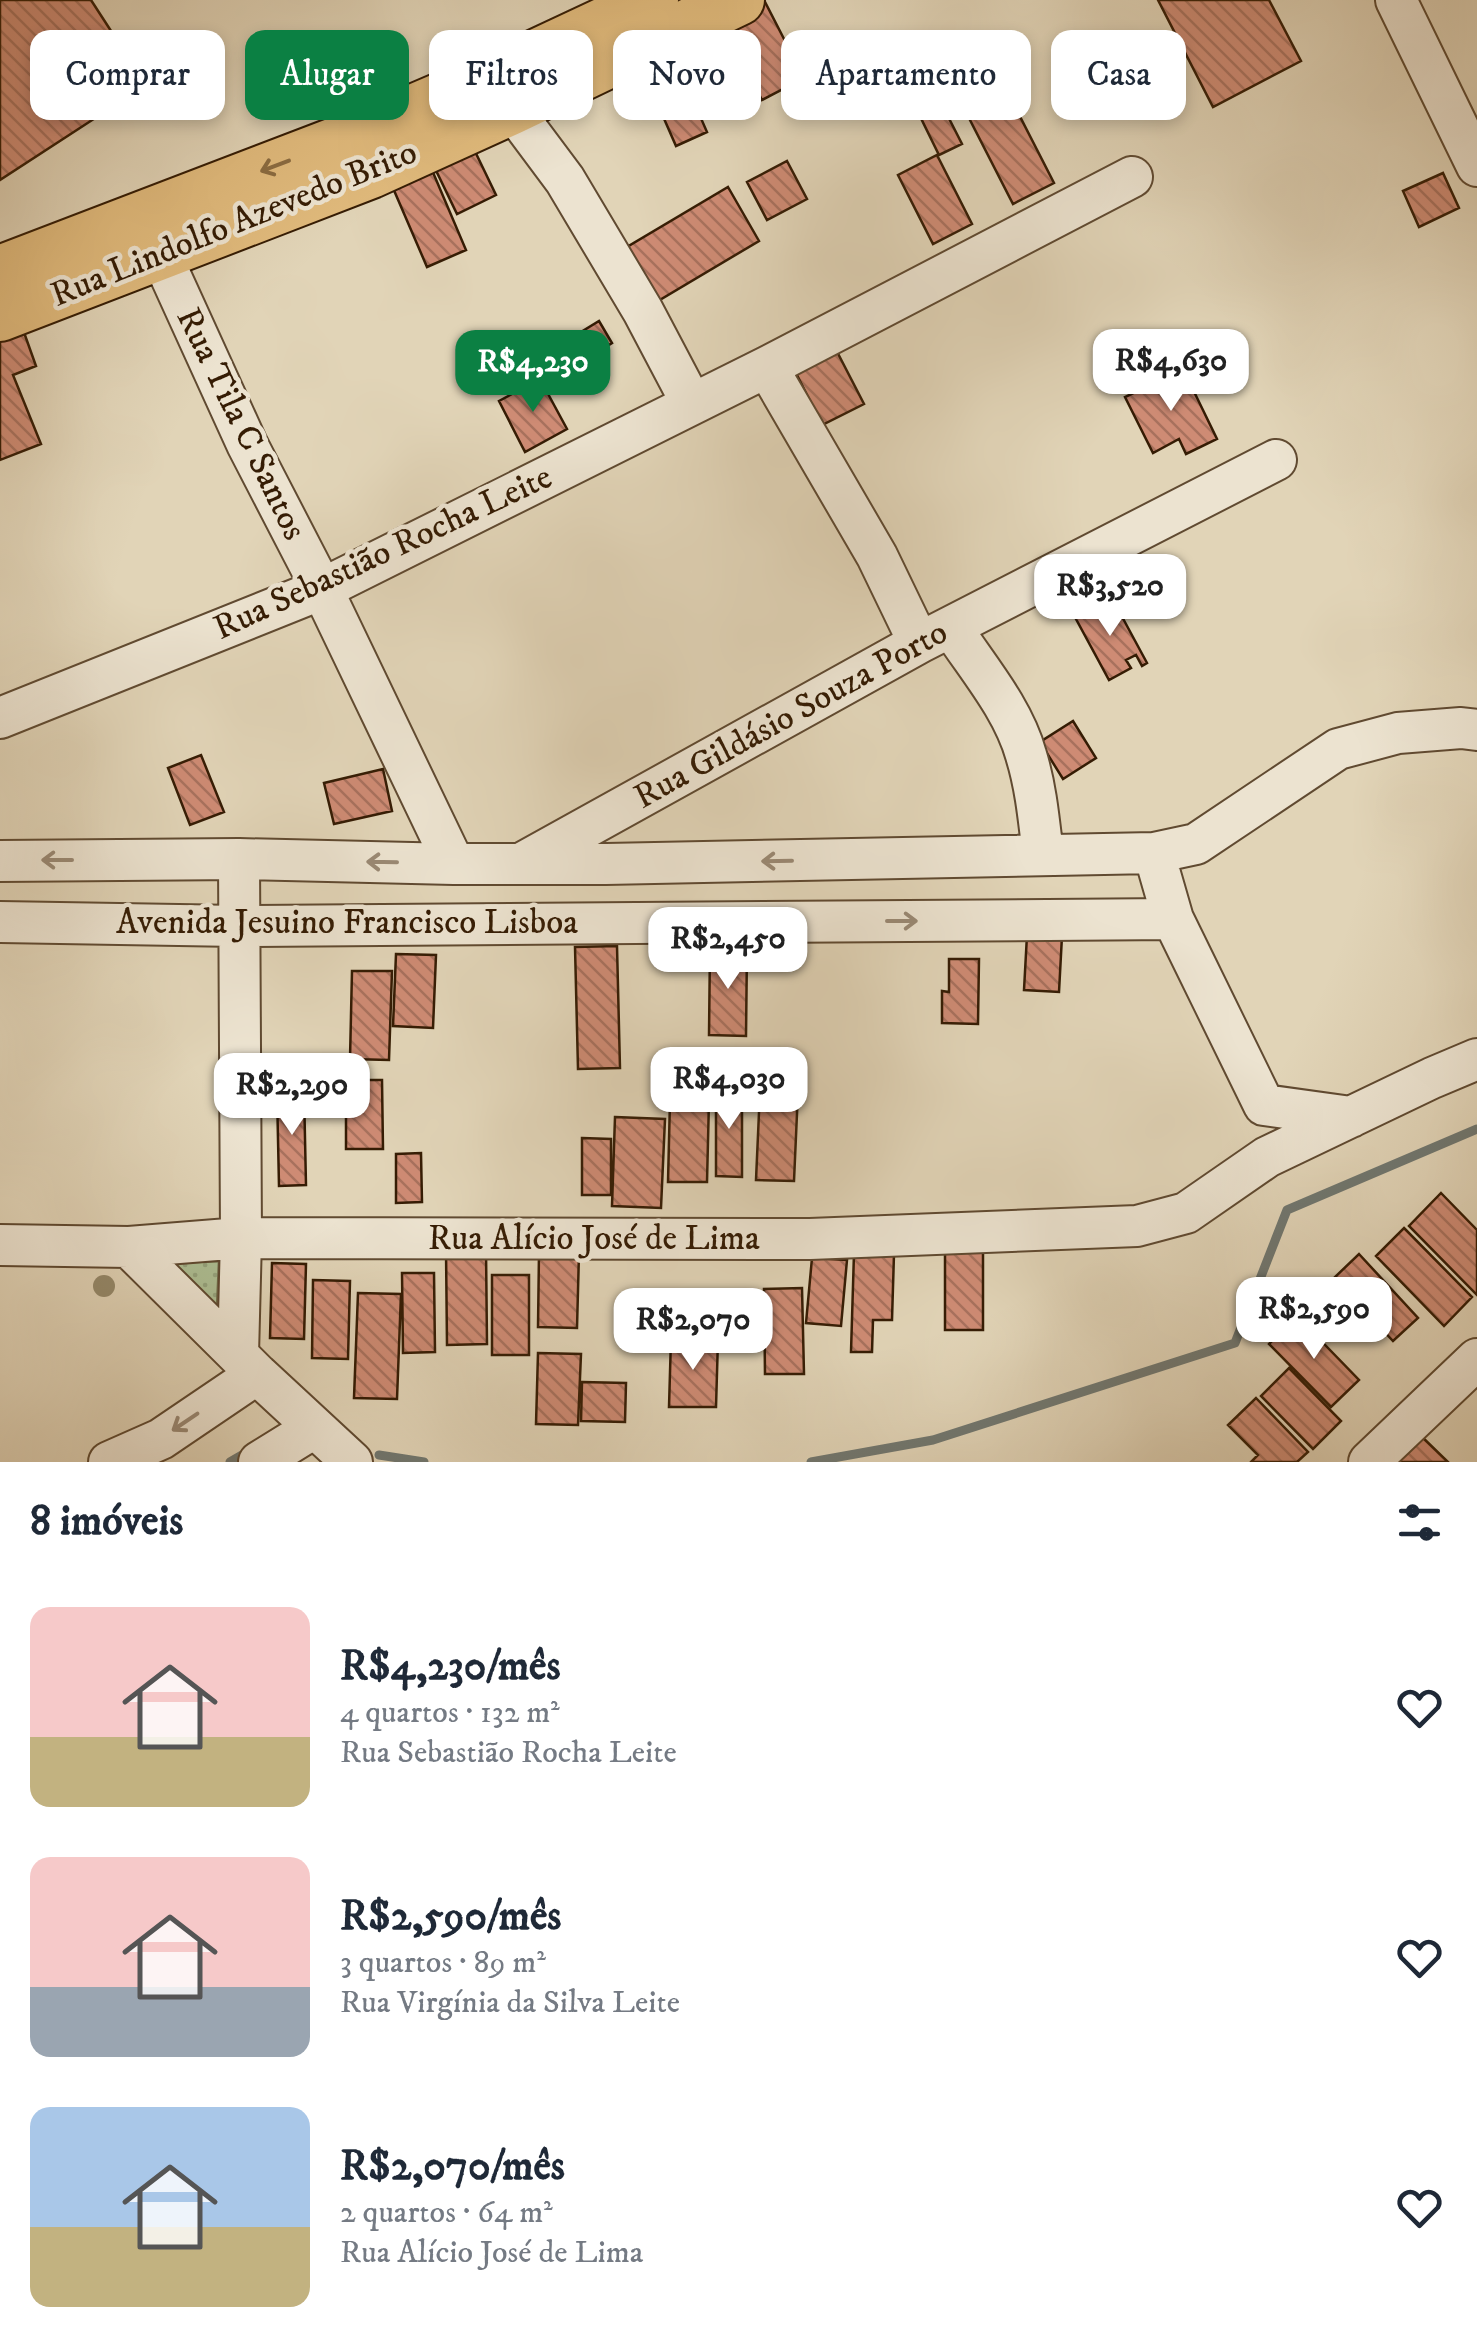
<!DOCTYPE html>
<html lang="pt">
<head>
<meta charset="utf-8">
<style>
  :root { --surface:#fff; --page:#f6f6f7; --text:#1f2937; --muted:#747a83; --accent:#0b8043 }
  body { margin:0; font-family:"IM FELL DW Pica",serif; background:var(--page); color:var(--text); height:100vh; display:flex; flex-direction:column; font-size:38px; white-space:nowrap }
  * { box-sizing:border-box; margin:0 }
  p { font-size:32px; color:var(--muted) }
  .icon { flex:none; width:55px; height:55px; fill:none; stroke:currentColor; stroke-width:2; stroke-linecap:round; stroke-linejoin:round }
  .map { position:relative; height:1462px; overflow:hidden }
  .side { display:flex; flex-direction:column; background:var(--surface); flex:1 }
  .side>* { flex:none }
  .hud { position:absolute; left:30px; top:30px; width:1418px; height:90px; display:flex; gap:20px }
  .price { position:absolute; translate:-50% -85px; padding:0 22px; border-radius:20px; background:#fff; color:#222; font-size:32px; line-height:65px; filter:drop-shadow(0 2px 5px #0008) }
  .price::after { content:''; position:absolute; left:50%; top:60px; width:30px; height:22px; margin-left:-15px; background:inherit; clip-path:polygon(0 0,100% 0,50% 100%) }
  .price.on { background:var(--accent); color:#fff }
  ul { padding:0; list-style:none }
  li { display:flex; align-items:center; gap:30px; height:250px; padding:0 30px }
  li span { display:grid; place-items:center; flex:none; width:280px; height:200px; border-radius:20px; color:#555 }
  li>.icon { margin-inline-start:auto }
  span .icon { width:120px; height:120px; fill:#fffc; stroke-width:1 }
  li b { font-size:42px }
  h2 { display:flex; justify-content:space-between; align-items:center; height:120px; padding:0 30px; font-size:42px }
  .chip { padding:0 35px; border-radius:20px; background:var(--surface); box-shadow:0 5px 15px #0003; font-size:35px; line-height:90px }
  .chip.on { background:var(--accent); color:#fff }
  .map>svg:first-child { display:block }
  .park { fill:url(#park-dots); stroke:#716d4c; stroke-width:2.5 }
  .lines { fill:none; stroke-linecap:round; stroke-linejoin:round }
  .stream { stroke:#717871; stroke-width:9 }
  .building { fill:url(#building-back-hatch); stroke:#351c04; stroke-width:2.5 }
  .minor-casing { stroke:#604a31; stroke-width:44 }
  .major-casing { stroke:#351c04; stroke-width:54 }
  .minor { stroke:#ece3d0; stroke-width:40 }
  .major { stroke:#e0ba7c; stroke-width:50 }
  .tree { fill:#968a6c }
  .oneway { stroke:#8a6b40 }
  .oneway2 { stroke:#9a8974 }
  .labels { text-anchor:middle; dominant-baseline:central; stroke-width:9; stroke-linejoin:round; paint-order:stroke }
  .street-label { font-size:35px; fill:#351c04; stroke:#ece3d0 }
</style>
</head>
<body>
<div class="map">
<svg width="1477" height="1462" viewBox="0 0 1477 1462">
  <defs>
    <pattern id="park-dots" width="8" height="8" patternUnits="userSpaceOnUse" patternTransform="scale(2.5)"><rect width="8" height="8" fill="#adbe93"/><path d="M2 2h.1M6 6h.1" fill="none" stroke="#95a37d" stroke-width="1.8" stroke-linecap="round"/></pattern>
    <pattern id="building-back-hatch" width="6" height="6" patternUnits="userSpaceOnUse" patternTransform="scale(2.5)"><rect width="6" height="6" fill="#ce8b74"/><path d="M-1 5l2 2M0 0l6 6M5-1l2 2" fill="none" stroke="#a8715d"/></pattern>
  </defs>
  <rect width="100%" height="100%" fill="#e1d4b7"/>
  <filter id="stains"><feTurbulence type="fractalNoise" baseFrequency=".002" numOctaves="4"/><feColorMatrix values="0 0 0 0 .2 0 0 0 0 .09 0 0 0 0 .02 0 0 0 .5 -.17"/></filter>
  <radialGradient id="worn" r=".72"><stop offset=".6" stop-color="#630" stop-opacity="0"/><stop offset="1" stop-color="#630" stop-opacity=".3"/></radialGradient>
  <path class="park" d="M 219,1261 L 217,1308 L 172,1263 Z"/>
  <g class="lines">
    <path class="stream" d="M 379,1455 L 424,1462
      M 230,1462 L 249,1451
      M 811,1462 L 933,1440 L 1235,1343 L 1287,1210 L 1477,1129"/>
  </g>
  <path class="building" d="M 0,0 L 91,0 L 146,85 L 0,180 Z
    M 758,0 L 764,0 L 804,78 L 762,100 L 721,20 Z
    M 1158,0 L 1269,0 L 1301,61 L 1213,107 Z
    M 717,33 L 730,57 L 706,71 L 693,46 Z
    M 668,43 L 707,132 L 676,146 L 637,57 Z
    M 989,56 L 1054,183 L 1013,204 L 948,77 Z
    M 936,93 L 962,144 L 939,155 L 914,104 Z
    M 470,141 L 496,195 L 457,214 L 431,160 Z
    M 937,155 L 972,224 L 933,244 L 898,175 Z
    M 787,161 L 807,199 L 767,220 L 747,182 Z
    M 429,163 L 466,250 L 427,267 L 390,181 Z
    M 1443,173 L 1459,208 L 1419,227 L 1403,191 Z
    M 728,187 L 759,241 L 658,301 L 627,247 Z
    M 599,321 L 612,343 L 573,367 L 560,345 Z
    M 21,324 L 36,366 L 13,375 L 41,444 L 0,460 L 0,332 Z
    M 831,340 L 864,404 L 822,425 L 790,361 Z
    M 1183,369 L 1217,439 L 1186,454 L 1179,439 L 1153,453 L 1125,397 Z
    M 540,379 L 567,429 L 525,452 L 499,401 Z
    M 1113,600 L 1147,663 L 1142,666 L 1136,655 L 1126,660 L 1131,668 L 1109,680 L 1076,619 Z
    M 1073,721 L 1096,758 L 1063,779 L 1040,742 Z
    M 201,755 L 224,812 L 190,825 L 168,768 Z
    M 383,769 L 392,811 L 334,824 L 324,783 Z
    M 1027,935 L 1062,936 L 1059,992 L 1024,990 Z
    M 617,946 L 620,1068 L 578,1069 L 575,947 Z
    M 710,947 L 747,948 L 746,1036 L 709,1035 Z
    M 396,954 L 436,955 L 433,1028 L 393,1026 Z
    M 949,959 L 979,959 L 978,1024 L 942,1023 L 942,991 L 949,992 Z
    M 352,971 L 392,971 L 389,1060 L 350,1059 Z
    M 346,1080 L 382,1080 L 383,1149 L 346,1149 Z
    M 716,1088 L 742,1089 L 742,1177 L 716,1176 Z
    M 760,1090 L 798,1091 L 794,1181 L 756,1180 Z
    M 304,1091 L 306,1185 L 279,1186 L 277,1092 Z
    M 670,1100 L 709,1100 L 707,1182 L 668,1182 Z
    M 615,1117 L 665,1119 L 661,1208 L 612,1206 Z
    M 582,1138 L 611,1139 L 611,1195 L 582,1195 Z
    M 421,1153 L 422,1202 L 396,1203 L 396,1154 Z
    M 1441,1193 L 1477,1230 L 1477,1295 L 1409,1226 Z
    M 1404,1228 L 1472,1297 L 1444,1326 L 1376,1256 Z
    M 486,1249 L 487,1344 L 447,1345 L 446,1250 Z
    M 945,1251 L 983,1251 L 983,1330 L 945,1330 Z
    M 539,1253 L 579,1253 L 577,1328 L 538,1327 Z
    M 854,1253 L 894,1254 L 892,1320 L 873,1320 L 872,1352 L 851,1352 Z
    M 1359,1254 L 1418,1318 L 1393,1341 L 1334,1278 Z
    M 812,1258 L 847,1260 L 841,1326 L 806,1323 Z
    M 272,1263 L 306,1264 L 304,1339 L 270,1338 Z
    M 402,1273 L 434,1273 L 435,1352 L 403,1353 Z
    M 492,1275 L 529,1275 L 529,1355 L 492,1355 Z
    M 313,1280 L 350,1281 L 348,1359 L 312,1358 Z
    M 802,1288 L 804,1374 L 765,1374 L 764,1289 Z
    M 358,1293 L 401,1294 L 397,1399 L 354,1398 Z
    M 1297,1316 L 1359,1380 L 1331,1407 L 1269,1344 Z
    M 671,1338 L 718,1339 L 716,1407 L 669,1407 Z
    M 538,1353 L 581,1354 L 578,1425 L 536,1424 Z
    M 1289,1368 L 1341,1421 L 1313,1449 L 1261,1396 Z
    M 582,1382 L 626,1383 L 625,1422 L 581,1421 Z
    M 1256,1398 L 1308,1452 L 1297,1462 L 1251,1462 L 1258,1455 L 1228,1425 Z
    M 1420,1435 L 1448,1462 L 1394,1462 Z"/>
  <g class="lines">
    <defs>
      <path id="minor" d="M 1396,0 L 1477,166
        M 512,109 L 565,180 L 643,311 L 692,404
        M 160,253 L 247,444 L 322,589 L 454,864
        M 767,367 L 877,556 L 919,643
        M 951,627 C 977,667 1013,708 1026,755 C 1036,787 1039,821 1043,855
        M 0,718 L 322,589 L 767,367 L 1132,177
        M 1154,853 L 1173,919 L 1264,1105 L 1351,1117
        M 0,861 L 239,859 L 454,864 L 606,864 L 1154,853 L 1196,844 L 1338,749 L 1398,733 L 1461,728 L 1477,730
        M 524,862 L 919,643 L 1276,460
        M 0,922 L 238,926 L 1173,919
        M 0,1245 L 129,1247 L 241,1238 L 810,1239 L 1137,1226 L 1186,1213 L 1267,1157 L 1432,1078 L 1477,1059
        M 129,1247 L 257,1374 L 352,1462
        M 238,1355 L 241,1238 L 239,859
        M 109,1462 L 161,1439 L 257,1374
        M 259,1462 L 314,1428
        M 1369,1462 L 1477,1359"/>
      <path id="major" d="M 0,271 L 350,137 L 469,86 L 653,0
        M 0,316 L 371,173 L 512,109 L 739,0"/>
    </defs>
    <use href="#minor" class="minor-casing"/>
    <use href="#major" class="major-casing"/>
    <use href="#minor" class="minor"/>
    <use href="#major" class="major"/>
  </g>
  <circle class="tree" cx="104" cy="1286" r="11"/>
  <defs><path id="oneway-shaft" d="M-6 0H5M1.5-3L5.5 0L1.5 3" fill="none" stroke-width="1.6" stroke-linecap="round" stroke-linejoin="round" transform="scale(2.5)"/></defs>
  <use class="oneway" href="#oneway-shaft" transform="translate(275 166) rotate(159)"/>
  <g class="oneway2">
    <use href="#oneway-shaft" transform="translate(57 860) rotate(180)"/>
    <use href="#oneway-shaft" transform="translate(777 861) rotate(179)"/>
    <use href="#oneway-shaft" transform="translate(382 862) rotate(-179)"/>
    <use href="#oneway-shaft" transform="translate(902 921)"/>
    <use href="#oneway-shaft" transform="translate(185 1422) rotate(146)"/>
  </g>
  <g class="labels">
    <g class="street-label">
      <text transform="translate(234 224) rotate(-22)">Rua Lindolfo Azevedo Brito</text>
      <text transform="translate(241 424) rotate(64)">Rua Tila C Santos</text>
      <text transform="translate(383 553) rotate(-25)">Rua Sebastião Rocha Leite</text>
      <text transform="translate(791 715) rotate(-29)">Rua Gildásio Souza Porto</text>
      <text x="347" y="923">Avenida Jesuino Francisco Lisboa</text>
      <text x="594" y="1239">Rua Alício José de Lima</text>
    </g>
  </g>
  <rect width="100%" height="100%" filter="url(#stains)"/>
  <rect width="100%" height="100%" fill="url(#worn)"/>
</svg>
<b class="price" style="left:1171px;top:414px">R$4,630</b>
<b class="price on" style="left:533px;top:415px">R$4,230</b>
<b class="price" style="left:1110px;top:639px">R$3,520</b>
<b class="price" style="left:728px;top:992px">R$2,450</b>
<b class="price" style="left:729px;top:1132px">R$4,030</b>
<b class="price" style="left:292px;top:1138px">R$2,290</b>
<b class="price" style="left:1314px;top:1362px">R$2,590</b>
<b class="price" style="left:693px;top:1373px">R$2,070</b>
<div class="hud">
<a class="chip">Comprar</a>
<a class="chip on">Alugar</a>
<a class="chip">Filtros</a>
<a class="chip">Novo</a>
<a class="chip">Apartamento</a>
<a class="chip">Casa</a>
</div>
</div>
<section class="side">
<h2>8 imóveis<svg class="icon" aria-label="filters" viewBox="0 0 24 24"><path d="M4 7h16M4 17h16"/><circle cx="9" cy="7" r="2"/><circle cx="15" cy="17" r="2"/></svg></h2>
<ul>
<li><span style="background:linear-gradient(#f6c9c9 65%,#c2b280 0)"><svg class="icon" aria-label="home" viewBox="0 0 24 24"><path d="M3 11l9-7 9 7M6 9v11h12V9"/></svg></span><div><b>R$4,230/mês</b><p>4 quartos · 132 m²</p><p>Rua Sebastião Rocha Leite</p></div><svg class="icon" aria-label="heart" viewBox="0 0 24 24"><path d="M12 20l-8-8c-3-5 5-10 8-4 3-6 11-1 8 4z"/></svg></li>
<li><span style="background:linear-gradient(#f6c9c9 65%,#9aa5b1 0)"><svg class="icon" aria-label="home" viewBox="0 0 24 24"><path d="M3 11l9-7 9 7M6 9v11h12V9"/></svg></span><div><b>R$2,590/mês</b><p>3 quartos · 89 m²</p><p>Rua Virgínia da Silva Leite</p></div><svg class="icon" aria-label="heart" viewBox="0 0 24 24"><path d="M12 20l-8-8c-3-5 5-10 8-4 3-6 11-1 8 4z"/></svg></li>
<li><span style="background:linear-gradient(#a9c7e8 60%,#c2b280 0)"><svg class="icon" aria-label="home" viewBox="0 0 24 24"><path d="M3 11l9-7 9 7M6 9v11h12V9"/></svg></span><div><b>R$2,070/mês</b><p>2 quartos · 64 m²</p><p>Rua Alício José de Lima</p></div><svg class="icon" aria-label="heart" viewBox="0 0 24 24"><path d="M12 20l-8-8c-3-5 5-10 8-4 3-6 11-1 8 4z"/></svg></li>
</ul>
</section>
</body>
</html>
